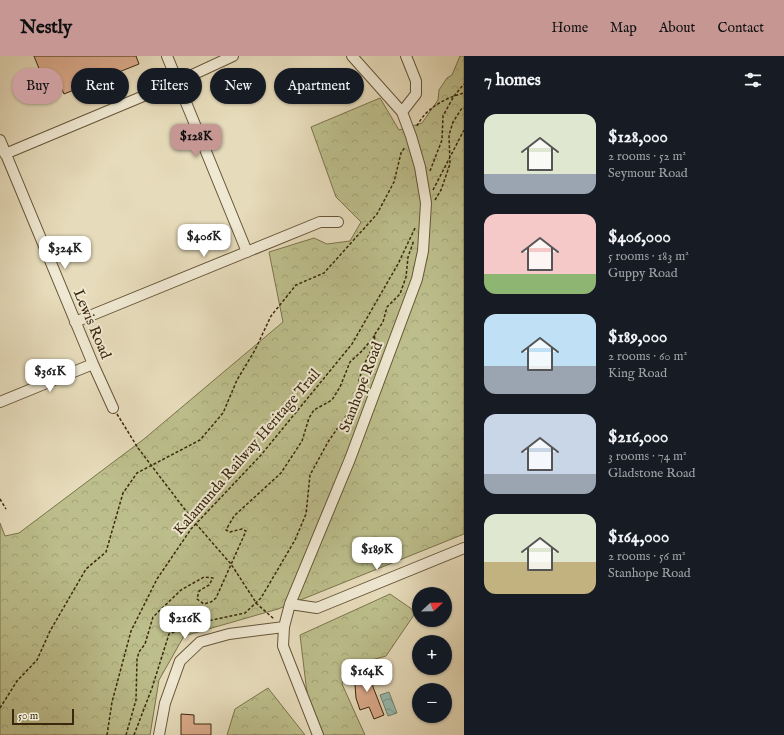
<!DOCTYPE html>
<html lang="en">
<head>
<meta charset="utf-8">
<style>
  :root { --surface:#171b24; --page:#242831; --text:#f1f3f6; --muted:#9ea1a6; --accent:#c59692 }
  body { margin:0; font-family:"IM FELL English",serif; background:var(--page); color:var(--text); height:100vh; display:flex; flex-direction:column; font-size:15px; white-space:nowrap }
  * { box-sizing:border-box; margin:0 }
  p { font-size:13px; color:var(--muted) }
  .icon { flex:none; width:22px; height:22px; fill:none; stroke:currentColor; stroke-width:2; stroke-linecap:round; stroke-linejoin:round }
  .map { position:relative; flex:1; overflow:hidden }
  .drawer { display:flex; flex-direction:column; background:var(--surface); width:320px }
  .drawer>* { flex:none }
  .banner { position:absolute; left:12px; top:12px; width:380px; height:36px; display:flex; gap:8px }
  .needle { width:26px; rotate:68deg }
  .buttons { position:absolute; left:412px; top:531px; display:grid; gap:8px }
  .buttons a { display:grid; place-items:center; width:40px; height:40px; border-radius:50%; background:var(--surface); box-shadow:0 1px 3px #0004; font-size:20px }
  .scale { position:absolute; left:12px; bottom:10px; width:62px; box-sizing:border-box; padding-left:4px; border:2px solid #3b280c; border-top:0; font-size:11px; line-height:14px; white-space:nowrap; color:#3b280c; -webkit-text-stroke:3px #efe8d2; paint-order:stroke }
  .price { position:absolute; translate:-50% -34px; padding:0 9px; border-radius:8px; background:#fff; color:#222; font-size:13px; line-height:26px; filter:drop-shadow(0 1px 2px #0008) }
  .price::after { content:''; position:absolute; left:50%; top:24px; width:12px; height:9px; margin-left:-6px; background:inherit; clip-path:polygon(0 0,100% 0,50% 100%) }
  .price.selected { background:var(--accent); color:#111 }
  ul { padding:0; list-style:none }
  li { display:flex; align-items:center; gap:12px; height:100px; padding:0 20px }
  li span { display:grid; place-items:center; flex:none; width:112px; height:80px; border-radius:12px; color:#555 }
  li>.icon { margin-inline-start:auto }
  span .icon { width:48px; height:48px; fill:#fffc; stroke-width:1 }
  li b { font-size:17px }
  h2 { display:flex; justify-content:space-between; align-items:center; height:48px; padding:0 20px; font-size:17px }
  .chip { padding:0 14px; border-radius:18px; background:var(--surface); box-shadow:0 1px 3px #0004; font-size:14px; line-height:36px }
  .chip.selected { background:var(--accent); color:#111 }
  header { display:flex; align-items:center; gap:24px; box-sizing:border-box; height:56px; padding:0 20px; background:var(--accent); color:#111 }
  header strong { font-size:19px }
  nav { display:flex; gap:22px; margin-inline-start:auto; font-size:14px }
  main { display:flex; flex:1; min-height:0 }
  .map>svg:first-child { display:block }
  .forest { fill:url(#forest-crowns); stroke:#7c734c }
  .water { fill:url(#water-waves); stroke:#72806e }
  .building { fill:#dbaa8b; stroke:#3b280c }
  .lines { fill:none; stroke-linecap:round; stroke-linejoin:round }
  .minor-casing { stroke:#665538; stroke-width:12 }
  .path { stroke:#3b280c; stroke-width:1.5; stroke-dasharray:3 2; stroke-linecap:butt }
  .minor { stroke:#efe8d2; stroke-width:10 }
  .labels { text-anchor:middle; dominant-baseline:central; stroke-width:4; stroke-linejoin:round; paint-order:stroke }
  .street-label { font-size:15px; fill:#3b280c; stroke:#efe8d2 }
</style>
</head>
<body>
<header>
<strong>Nestly</strong>
<nav><a>Home</a><a>Map</a><a>About</a><a>Contact</a></nav>
</header>
<main>
<div class="map">
<svg width="464" height="679" viewBox="0 0 464 679">
  <defs>
    <pattern id="forest-crowns" width="20" height="18" patternUnits="userSpaceOnUse"><rect width="20" height="18" fill="#bcbe8b"/><path d="M2 6a3 3 0 1 1 6 0M12 15a3 3 0 1 1 6 0" fill="none" stroke="#a2a377"/></pattern>
    <pattern id="water-waves" width="16" height="10" patternUnits="userSpaceOnUse"><rect width="16" height="10" fill="#96bbaf"/><path d="M0 5q4-4 8 0t8 0" fill="none" stroke="#7c988d"/></pattern>
  </defs>
  <rect width="100%" height="100%" fill="#e6dbba"/>
  <filter id="stains"><feTurbulence type="fractalNoise" baseFrequency=".005" numOctaves="4"/><feColorMatrix values="0 0 0 0 .2 0 0 0 0 .09 0 0 0 0 .02 0 0 0 .5 -.17"/></filter>
  <radialGradient id="worn" r=".72"><stop offset=".6" stop-color="#630" stop-opacity="0"/><stop offset="1" stop-color="#630" stop-opacity=".3"/></radialGradient>
  <path class="forest" d="M 460,0 L 464,0 L 464,478 L 278,553 L 184,580 L 159,624 L 150,679 L 0,679 L 0,467 L 5,480 L 19,477 L 144,383 L 283,266 L 269,196 L 314,182 L 327,188 L 350,185 L 361,166 L 336,141 L 311,71 L 380,42 L 399,74 L 422,67 L 438,44 L 439,34 L 447,22 L 452,19 Z
    M 390,538 L 416,556 L 386,600 L 350,610 L 342,628 L 365,679 L 312,679 L 300,579 Z
    M 268,632 L 305,679 L 227,679 L 235,653 Z"/>
  <path class="water" d="M 389,636 L 397,657 L 388,660 L 380,639 Z"/>
  <path class="building" d="M 34,0 L 136,0 L 139,8 L 64,38 L 58,24 L 46,30 Z
    M 372,614 L 373,631 L 384,659 L 374,663 L 369,651 L 360,654 L 356,642 L 354,616 Z
    M 181,658 L 194,659 L 194,668 L 211,668 L 211,679 L 181,679 Z"/>
  <g class="lines">
    <defs>
      <path id="minor" d="M 167,0 L 247,196
        M 402,56 L 416,38 L 416,25 L 406,0
        M 0,84 L 93,308 L 113,352
        M 5,98 L 177,26 L 233,0
        M 75,266 L 320,166 L 338,166
        M 0,346 L 93,308
        M 290,548 L 317,552 L 464,492
        M 159,679 L 165,647 L 180,605 L 200,586 L 229,578 L 284,571
        M 318,679 L 283,590 L 284,571 L 290,548 L 350,403 L 417,223 L 423,195 L 426,147 L 420,111 L 411,80 L 402,56 L 352,0"/>
    </defs>
    <use href="#minor" class="minor-casing"/>
    <path class="path" d="M 417,70 C 426,52 445,42 464,37
      M 430,115 L 442,84 L 443,60 L 454,40 L 464,28
      M 433,134 L 464,74
      M 435,144 L 441,134 L 450,108 L 449,79 L 453,66 L 462,52 L 464,52
      M 117,358 L 138,392 L 196,468 L 231,508 L 257,548 L 274,563
      M 0,443 L 6,453
      M 0,652 L 17,625 L 37,604 L 50,575 L 86,513 L 106,496 L 123,437 L 137,417 L 200,384 L 223,357 L 237,324 L 255,294 L 271,260 L 296,229 L 324,217 L 377,158 L 394,126 L 401,97 L 405,91
      M 107,679 L 112,646 L 131,575 L 157,523 L 191,473 L 261,399 L 352,288 L 398,208 L 415,172
      M 126,679 L 136,644 L 137,603 L 139,596 L 145,588 L 153,561 L 181,534 L 204,521 L 213,522 L 209,529 L 199,535 L 197,543 L 204,548 L 211,546 L 216,542 L 246,475 L 242,473 L 230,476 L 226,474 L 234,460 L 281,417 L 302,385 L 309,362 L 314,354 L 332,344 L 340,331 L 350,306 L 363,294 L 375,279
      M 134,679 L 152,632 L 169,578 L 198,567 L 245,557 L 261,542 L 295,484 L 306,458 L 310,419 L 328,386 L 357,344 L 359,324 L 363,311 L 374,288 L 375,278 L 383,266 L 387,251 L 400,238 L 406,221 L 408,201 L 414,184"/>
    <use href="#minor" class="minor"/>
  </g>
  <g class="labels">
    <g class="street-label">
      <text transform="translate(92 268) rotate(67)">Lewis Road</text>
      <text transform="translate(361 331) rotate(-69)">Stanhope Road</text>
      <text transform="translate(247 396) rotate(-49)">Kalamunda Railway Heritage Trail</text>
    </g>
  </g>
  <rect width="100%" height="100%" filter="url(#stains)"/>
  <rect width="100%" height="100%" fill="url(#worn)"/>
</svg>
<div class="buttons">
<a><svg class="needle" viewBox="-14 -14 28 28"><path d="M0-13l5 13h-10z" fill="#e53935"/><path d="M0 13l5-13h-10z" fill="#9ea1a6"/></svg></a>
<a>+</a>
<a>−</a>
</div>
<div class="scale">50 m</div>
<b class="price selected" style="left:196px;top:102px">$128K</b>
<b class="price" style="left:204px;top:202px">$406K</b>
<b class="price" style="left:65px;top:214px">$324K</b>
<b class="price" style="left:50px;top:337px">$361K</b>
<b class="price" style="left:377px;top:515px">$189K</b>
<b class="price" style="left:185px;top:584px">$216K</b>
<b class="price" style="left:367px;top:637px">$164K</b>
<div class="banner">
<a class="chip selected">Buy</a>
<a class="chip">Rent</a>
<a class="chip">Filters</a>
<a class="chip">New</a>
<a class="chip">Apartment</a>
</div>
</div>
<section class="drawer">
<h2>7 homes<svg class="icon" aria-label="filters" viewBox="0 0 24 24"><path d="M4 7h16M4 17h16"/><circle cx="9" cy="7" r="2"/><circle cx="15" cy="17" r="2"/></svg></h2>
<ul>
<li><span style="background:linear-gradient(#dfe7d0 75%,#9aa5b1 0)"><svg class="icon" aria-label="home" viewBox="0 0 24 24"><path d="M3 11l9-7 9 7M6 9v11h12V9"/></svg></span><div><b>$128,000</b><p>2 rooms · 52 m²</p><p>Seymour Road</p></div></li>
<li><span style="background:linear-gradient(#f6c9c9 75%,#8fb573 0)"><svg class="icon" aria-label="home" viewBox="0 0 24 24"><path d="M3 11l9-7 9 7M6 9v11h12V9"/></svg></span><div><b>$406,000</b><p>5 rooms · 183 m²</p><p>Guppy Road</p></div></li>
<li><span style="background:linear-gradient(#bfe0f5 65%,#9aa5b1 0)"><svg class="icon" aria-label="home" viewBox="0 0 24 24"><path d="M3 11l9-7 9 7M6 9v11h12V9"/></svg></span><div><b>$189,000</b><p>2 rooms · 60 m²</p><p>King Road</p></div></li>
<li><span style="background:linear-gradient(#c9d6e8 75%,#9aa5b1 0)"><svg class="icon" aria-label="home" viewBox="0 0 24 24"><path d="M3 11l9-7 9 7M6 9v11h12V9"/></svg></span><div><b>$216,000</b><p>3 rooms · 74 m²</p><p>Gladstone Road</p></div></li>
<li><span style="background:linear-gradient(#dfe7d0 60%,#c2b280 0)"><svg class="icon" aria-label="home" viewBox="0 0 24 24"><path d="M3 11l9-7 9 7M6 9v11h12V9"/></svg></span><div><b>$164,000</b><p>2 rooms · 56 m²</p><p>Stanhope Road</p></div></li>
</ul>
</section>
</main>
</body>
</html>
